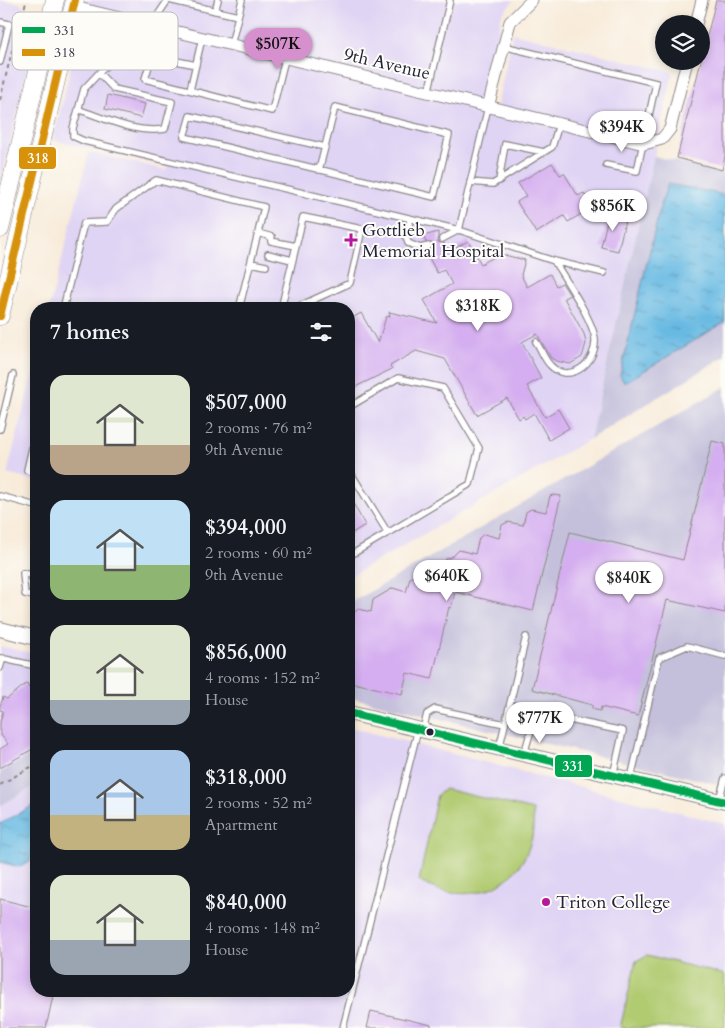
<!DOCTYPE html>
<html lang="en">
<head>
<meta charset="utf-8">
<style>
  :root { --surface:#171b24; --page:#20242c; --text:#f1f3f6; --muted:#9ea1a6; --accent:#d690ce }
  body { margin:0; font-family:Cardo,serif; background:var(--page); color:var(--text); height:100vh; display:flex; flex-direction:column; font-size:19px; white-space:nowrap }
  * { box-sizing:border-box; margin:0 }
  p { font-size:16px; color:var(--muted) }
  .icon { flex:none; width:28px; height:28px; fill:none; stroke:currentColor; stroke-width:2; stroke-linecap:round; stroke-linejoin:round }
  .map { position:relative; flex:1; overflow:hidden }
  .drawer { position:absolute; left:30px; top:302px; width:325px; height:695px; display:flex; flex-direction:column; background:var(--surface); border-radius:20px; box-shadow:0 2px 8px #0003 }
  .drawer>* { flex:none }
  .controls { position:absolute; left:655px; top:15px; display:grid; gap:10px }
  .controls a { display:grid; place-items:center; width:55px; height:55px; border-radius:50%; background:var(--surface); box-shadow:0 2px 8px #0003; font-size:25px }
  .price { position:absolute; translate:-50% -42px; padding:0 11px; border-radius:18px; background:#fff; color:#222; font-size:16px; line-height:32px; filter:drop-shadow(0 1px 2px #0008) }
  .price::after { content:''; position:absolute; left:50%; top:30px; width:15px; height:11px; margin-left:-8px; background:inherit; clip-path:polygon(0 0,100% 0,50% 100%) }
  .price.on { background:var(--accent); color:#111 }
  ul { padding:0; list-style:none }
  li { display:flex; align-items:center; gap:15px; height:125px; padding:0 20px }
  li span { display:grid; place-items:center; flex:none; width:140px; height:100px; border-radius:15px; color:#555 }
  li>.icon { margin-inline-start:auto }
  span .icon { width:60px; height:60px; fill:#fffc; stroke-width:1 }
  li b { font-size:21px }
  h2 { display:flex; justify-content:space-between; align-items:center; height:60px; padding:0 20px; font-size:21px }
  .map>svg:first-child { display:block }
  .built { fill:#e0d4f4 }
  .industrial { fill:#c4c0db }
  .pitch { fill:#b1cb71; stroke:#6a7656 }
  .water { fill:url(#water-ripples); stroke:#456e8f }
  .building { fill:#d4aef0 }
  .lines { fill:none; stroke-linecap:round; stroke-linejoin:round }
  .service-casing { stroke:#8d868a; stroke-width:8 }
  .minor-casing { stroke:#8d868a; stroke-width:13 }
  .tertiary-casing { stroke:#8d868a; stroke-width:16 }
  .primary-casing { stroke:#8d868a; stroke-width:19 }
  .path { stroke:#8d868a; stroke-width:2; stroke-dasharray:4 4; stroke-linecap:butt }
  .service { stroke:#fff; stroke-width:5.5 }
  .minor { stroke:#fff; stroke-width:11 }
  .tertiary { stroke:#fff; stroke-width:14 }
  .primary { stroke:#fff; stroke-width:18 }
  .bus-1-casing { stroke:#fdfcf7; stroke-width:11 }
  .bus-2-casing { stroke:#fdfcf7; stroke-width:11 }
  .bus-1 { stroke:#00a651; stroke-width:8 }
  .bus-2 { stroke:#d79209; stroke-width:8 }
  .poi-dot { fill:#b5179e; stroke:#fdfcf7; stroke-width:2 }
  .bus-dot { fill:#22223b; stroke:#fdfcf7; stroke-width:2 }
  .labels { text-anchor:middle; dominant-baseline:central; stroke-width:4; stroke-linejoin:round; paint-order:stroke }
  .street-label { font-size:18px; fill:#22223b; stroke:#fdfcf7 }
  .poi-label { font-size:18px; fill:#22223b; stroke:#fdfcf7; text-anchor:start }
  .key { fill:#fdfcf7; stroke:#bbbbbf; stroke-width:1 }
  .key-label { font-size:14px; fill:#22223b }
  .line-badge { stroke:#fdfcf7; stroke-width:2 }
  .badge-label { font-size:14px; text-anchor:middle; font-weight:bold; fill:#fff }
</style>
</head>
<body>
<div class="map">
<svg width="725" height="1028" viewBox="0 0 725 1028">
  <defs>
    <pattern id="water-ripples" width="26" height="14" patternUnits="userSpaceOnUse" patternTransform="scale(1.25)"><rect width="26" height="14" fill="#68bae3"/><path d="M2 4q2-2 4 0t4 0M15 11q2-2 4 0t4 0" fill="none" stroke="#5597b9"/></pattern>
  </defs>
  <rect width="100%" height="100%" fill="#fdfcf7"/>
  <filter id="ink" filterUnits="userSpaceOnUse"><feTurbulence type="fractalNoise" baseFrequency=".02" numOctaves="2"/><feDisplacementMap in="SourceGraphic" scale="10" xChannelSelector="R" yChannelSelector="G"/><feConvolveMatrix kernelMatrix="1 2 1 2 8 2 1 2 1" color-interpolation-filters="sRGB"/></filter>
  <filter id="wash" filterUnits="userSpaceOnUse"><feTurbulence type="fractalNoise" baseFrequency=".0096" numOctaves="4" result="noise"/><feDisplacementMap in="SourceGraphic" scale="20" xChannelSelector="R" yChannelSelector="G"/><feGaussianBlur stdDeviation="1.12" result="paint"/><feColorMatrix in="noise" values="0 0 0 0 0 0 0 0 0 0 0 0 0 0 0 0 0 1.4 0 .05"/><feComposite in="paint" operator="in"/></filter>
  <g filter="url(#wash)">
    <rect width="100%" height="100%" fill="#f8ebd9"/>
    <path class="built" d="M 0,0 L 19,3 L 34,15 L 38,23 L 0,186 Z
      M 87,0 L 514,0 L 502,14 L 482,112 L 495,115 L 513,33 L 673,72 L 590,439 L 349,577 L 349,309 L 49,309 L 89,152 L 166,170 L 167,167 L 53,140 Z
      M 36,360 L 36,481 L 7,474 Z
      M 0,646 L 36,654 L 36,752 L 0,773 Z
      M 349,727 L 725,824 L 725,1028 L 0,1028 L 0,806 L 36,785 L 36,991 L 349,991 Z"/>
    <path class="industrial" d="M 654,156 L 725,174 L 725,356 L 590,439 Z
      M 725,387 L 725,786 L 349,697 L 349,604 Z
      M 36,752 L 36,785 L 0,806 L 0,773 Z"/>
    <path class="pitch" d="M 445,789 L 533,810 C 533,818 534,828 532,837 C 520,891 464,908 419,881 L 437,795 Z
      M 647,955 L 725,975 L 725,1028 L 620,1028 L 636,961 Z"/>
    <path class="water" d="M 668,184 L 725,195 L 725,322 L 627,381 L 623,381 L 620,375 L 662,200 Z
      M 36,804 L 36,837 L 30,862 L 19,867 L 0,862 L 0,824 Z"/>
    <g id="blocks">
      <path class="building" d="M 716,0 L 725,0 L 725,156 L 722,170 L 677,158 Z
        M 108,95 L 145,104 L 141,118 L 105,109 Z
        M 552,163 L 560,175 L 564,173 L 578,196 L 584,193 L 593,207 L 568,222 L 564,216 L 536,233 L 517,202 L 526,196 L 518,183 Z
        M 609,212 L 626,217 L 618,251 L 601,247 Z
        M 438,232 L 438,242 L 444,243 L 450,251 L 468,241 L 481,264 L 500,254 L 525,260 L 521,275 L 527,287 L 550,274 L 556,286 L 562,283 L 570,295 L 564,298 L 584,334 L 586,343 L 582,357 L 570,364 L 556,361 L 551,358 L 537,334 L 522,342 L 541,378 L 527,386 L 545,417 L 558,409 L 569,428 L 549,440 L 534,413 L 525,419 L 523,416 L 519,419 L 507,398 L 477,415 L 445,359 L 416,351 L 390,366 L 392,369 L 349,390 L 349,320 L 361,313 L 378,343 L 386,317 L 390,316 L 389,312 L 437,323 L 424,300 L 452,284 L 444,270 L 437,273 L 427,254 L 432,251 L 433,245 L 426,242 L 423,236 Z
        M 712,441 L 725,444 L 725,613 L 667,600 L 638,716 L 601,707 L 600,711 L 592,709 L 592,705 L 532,689 L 570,532 L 683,560 Z
        M 553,495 L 561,496 L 533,611 L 455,592 L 451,608 L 449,607 L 432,679 L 407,673 L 402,694 L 349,682 L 349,614 L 352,615 L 358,609 L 371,612 L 373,600 L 393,588 L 406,592 L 410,578 L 424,570 L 442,574 L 446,559 L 453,556 L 459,550 L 475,554 L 479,538 L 484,534 L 499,538 L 502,525 L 508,522 L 523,525 L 526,512 L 531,509 L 546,512 L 550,496 Z
        M 349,496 L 365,525 L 349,535 Z
        M 27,683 L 36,700 L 36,747 L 0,768 L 0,749 L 8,744 L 0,734 L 0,722 L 3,711 L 0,710 L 0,706 L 3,697 L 7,699 Z
        M 0,899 L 36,908 L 33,934 L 36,934 L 36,991 L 54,991 L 46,1028 L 0,1028 Z
        M 371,1011 L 431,1025 L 431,1028 L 367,1028 Z"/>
    </g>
  </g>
  <g filter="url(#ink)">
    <use href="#blocks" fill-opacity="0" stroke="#8d868a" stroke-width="1"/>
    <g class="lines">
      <defs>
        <path id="service" d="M 169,0 L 238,16
          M 215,11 L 218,0
          M 126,20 L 120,44 L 114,57 L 84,89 L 73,128 L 73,136 L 84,141 L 459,230 L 554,261 L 604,273
          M 0,22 L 9,24 L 0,62
          M 151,25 L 168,0
          M 231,45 L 242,0
          M 503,46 L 656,83 L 637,171 L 606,165
          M 196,65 L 152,56 L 145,79 L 272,111 L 285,59
          M 190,90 L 202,38
          M 428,93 L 450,0
          M 80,110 C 106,119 137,134 165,129 L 172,102 L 114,89 L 99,73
          M 319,170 L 325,147 L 190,116 L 184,137 L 434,197 L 449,135 L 335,107 L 325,147
          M 499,181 L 505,144 L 544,152
          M 470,182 L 493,184 L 552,147 L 559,124
          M 410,220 L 406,237 L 408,243 L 420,248 L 429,246
          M 442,239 L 459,230 L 488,107
          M 271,241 L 296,246
          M 268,254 L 292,260
          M 251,263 L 266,266
          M 63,309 L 84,223 L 107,222 L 116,209 L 156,180 L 264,207 L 258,233 L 272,237
          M 239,309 L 258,233
          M 281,309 L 303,217 L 362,229 L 350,283 L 293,309
          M 536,342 C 541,349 544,359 550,365 C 568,385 597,364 595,339 C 593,320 565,279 554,261
          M 349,407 L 398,378 L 443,388 L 479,448 L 470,484 L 349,556
          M 0,429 L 13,375
          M 36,431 L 27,470 L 36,475
          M 349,470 L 388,533
          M 0,496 L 36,506
          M 36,576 L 23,573 L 25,594 L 36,597
          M 0,658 L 36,666
          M 0,668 L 3,658
          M 423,730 L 427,714 L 435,709 L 505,724
          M 499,749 L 526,637
          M 524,754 L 536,713 L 623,731 L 613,776
          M 631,778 L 659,658 L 687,646 L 725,656
          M 719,800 L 725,778
          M 343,1028 L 418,729"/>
        <path id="minor" d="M 74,7 L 644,144 L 662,139 L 670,129 L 687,61
          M 696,24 L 702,0
          M 488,107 L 510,22 L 532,0"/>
        <path id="tertiary" d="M 0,629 L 36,638
          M 349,713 L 725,802"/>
        <path id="primary" d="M 0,229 L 55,0
          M 0,316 L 75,0"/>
      </defs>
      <use href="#service" class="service-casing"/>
      <use href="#minor" class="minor-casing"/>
      <use href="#tertiary" class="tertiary-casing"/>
      <use href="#primary" class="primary-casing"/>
      <path class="path" d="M 0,100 L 18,26 L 27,0
        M 0,785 L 36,764"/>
      <use href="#service" class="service"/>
      <use href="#minor" class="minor"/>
      <use href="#tertiary" class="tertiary"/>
      <use href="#primary" class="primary"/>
      <defs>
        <path id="bus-1" d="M 349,713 L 725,802"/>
        <path id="bus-2" d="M 0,316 L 75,0"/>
      </defs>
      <use href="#bus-1" class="bus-1-casing"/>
      <use href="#bus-2" class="bus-2-casing"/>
      <use href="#bus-1" class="bus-1"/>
      <use href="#bus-2" class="bus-2"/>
    </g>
  </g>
  <g class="poi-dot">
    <path d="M348.5 232.5h5v5h5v5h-5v5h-5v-5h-5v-5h5z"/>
    <circle cx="546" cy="902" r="5"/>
  </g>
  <circle class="bus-dot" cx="430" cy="732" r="4.5"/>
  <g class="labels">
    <g class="street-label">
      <text transform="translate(387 64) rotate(13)">9th Avenue</text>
    </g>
    <g class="poi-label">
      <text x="362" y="230">Gottlieb<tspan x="362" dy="21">Memorial Hospital</tspan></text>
      <text x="556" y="902">Triton College</text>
    </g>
  </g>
  <rect x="12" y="12" width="166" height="58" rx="8" class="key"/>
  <rect x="22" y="27" width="23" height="6" fill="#00a651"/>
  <rect x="22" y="49" width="23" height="7" fill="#d79209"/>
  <g class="key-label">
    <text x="54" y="35">331</text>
    <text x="54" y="57">318</text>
  </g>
  <g class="line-badge">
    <rect x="18" y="146" width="39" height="24" rx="5" fill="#d79209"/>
    <rect x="554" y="754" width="39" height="24" rx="5" fill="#00a651"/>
  </g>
  <g class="badge-label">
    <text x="38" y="163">318</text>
    <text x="573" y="771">331</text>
  </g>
</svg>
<div class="controls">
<a><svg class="icon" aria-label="layers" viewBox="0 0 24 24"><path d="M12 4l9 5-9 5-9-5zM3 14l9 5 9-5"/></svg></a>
</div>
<b class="price on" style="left:278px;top:70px">$507K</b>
<b class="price" style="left:622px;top:153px">$394K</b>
<b class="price" style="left:613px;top:232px">$856K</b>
<b class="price" style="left:478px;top:332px">$318K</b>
<b class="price" style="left:447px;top:602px">$640K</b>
<b class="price" style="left:629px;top:604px">$840K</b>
<b class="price" style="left:540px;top:744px">$777K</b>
<section class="drawer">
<h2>7 homes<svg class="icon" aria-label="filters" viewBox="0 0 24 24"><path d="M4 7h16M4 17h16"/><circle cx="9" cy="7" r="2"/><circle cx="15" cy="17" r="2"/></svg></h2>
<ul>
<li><span style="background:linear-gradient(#dfe7d0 70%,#b9a48a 0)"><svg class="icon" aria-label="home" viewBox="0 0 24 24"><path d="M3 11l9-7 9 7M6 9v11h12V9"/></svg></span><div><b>$507,000</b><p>2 rooms · 76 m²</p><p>9th Avenue</p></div></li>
<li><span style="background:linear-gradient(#bfe0f5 65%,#8fb573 0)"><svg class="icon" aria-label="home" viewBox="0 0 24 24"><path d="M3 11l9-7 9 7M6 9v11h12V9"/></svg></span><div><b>$394,000</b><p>2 rooms · 60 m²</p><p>9th Avenue</p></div></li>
<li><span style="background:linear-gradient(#dfe7d0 75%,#9aa5b1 0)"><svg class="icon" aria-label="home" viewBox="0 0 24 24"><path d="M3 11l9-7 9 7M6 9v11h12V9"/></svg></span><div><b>$856,000</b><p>4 rooms · 152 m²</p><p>House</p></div></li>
<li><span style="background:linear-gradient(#a9c7e8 65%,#c2b280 0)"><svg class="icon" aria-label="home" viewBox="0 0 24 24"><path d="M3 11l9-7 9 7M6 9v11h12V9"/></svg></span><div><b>$318,000</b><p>2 rooms · 52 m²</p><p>Apartment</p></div></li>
<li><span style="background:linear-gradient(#dfe7d0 65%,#9aa5b1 0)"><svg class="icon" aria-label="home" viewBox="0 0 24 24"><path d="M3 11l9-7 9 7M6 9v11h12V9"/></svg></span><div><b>$840,000</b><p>4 rooms · 148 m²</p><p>House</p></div></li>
</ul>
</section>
</div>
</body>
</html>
